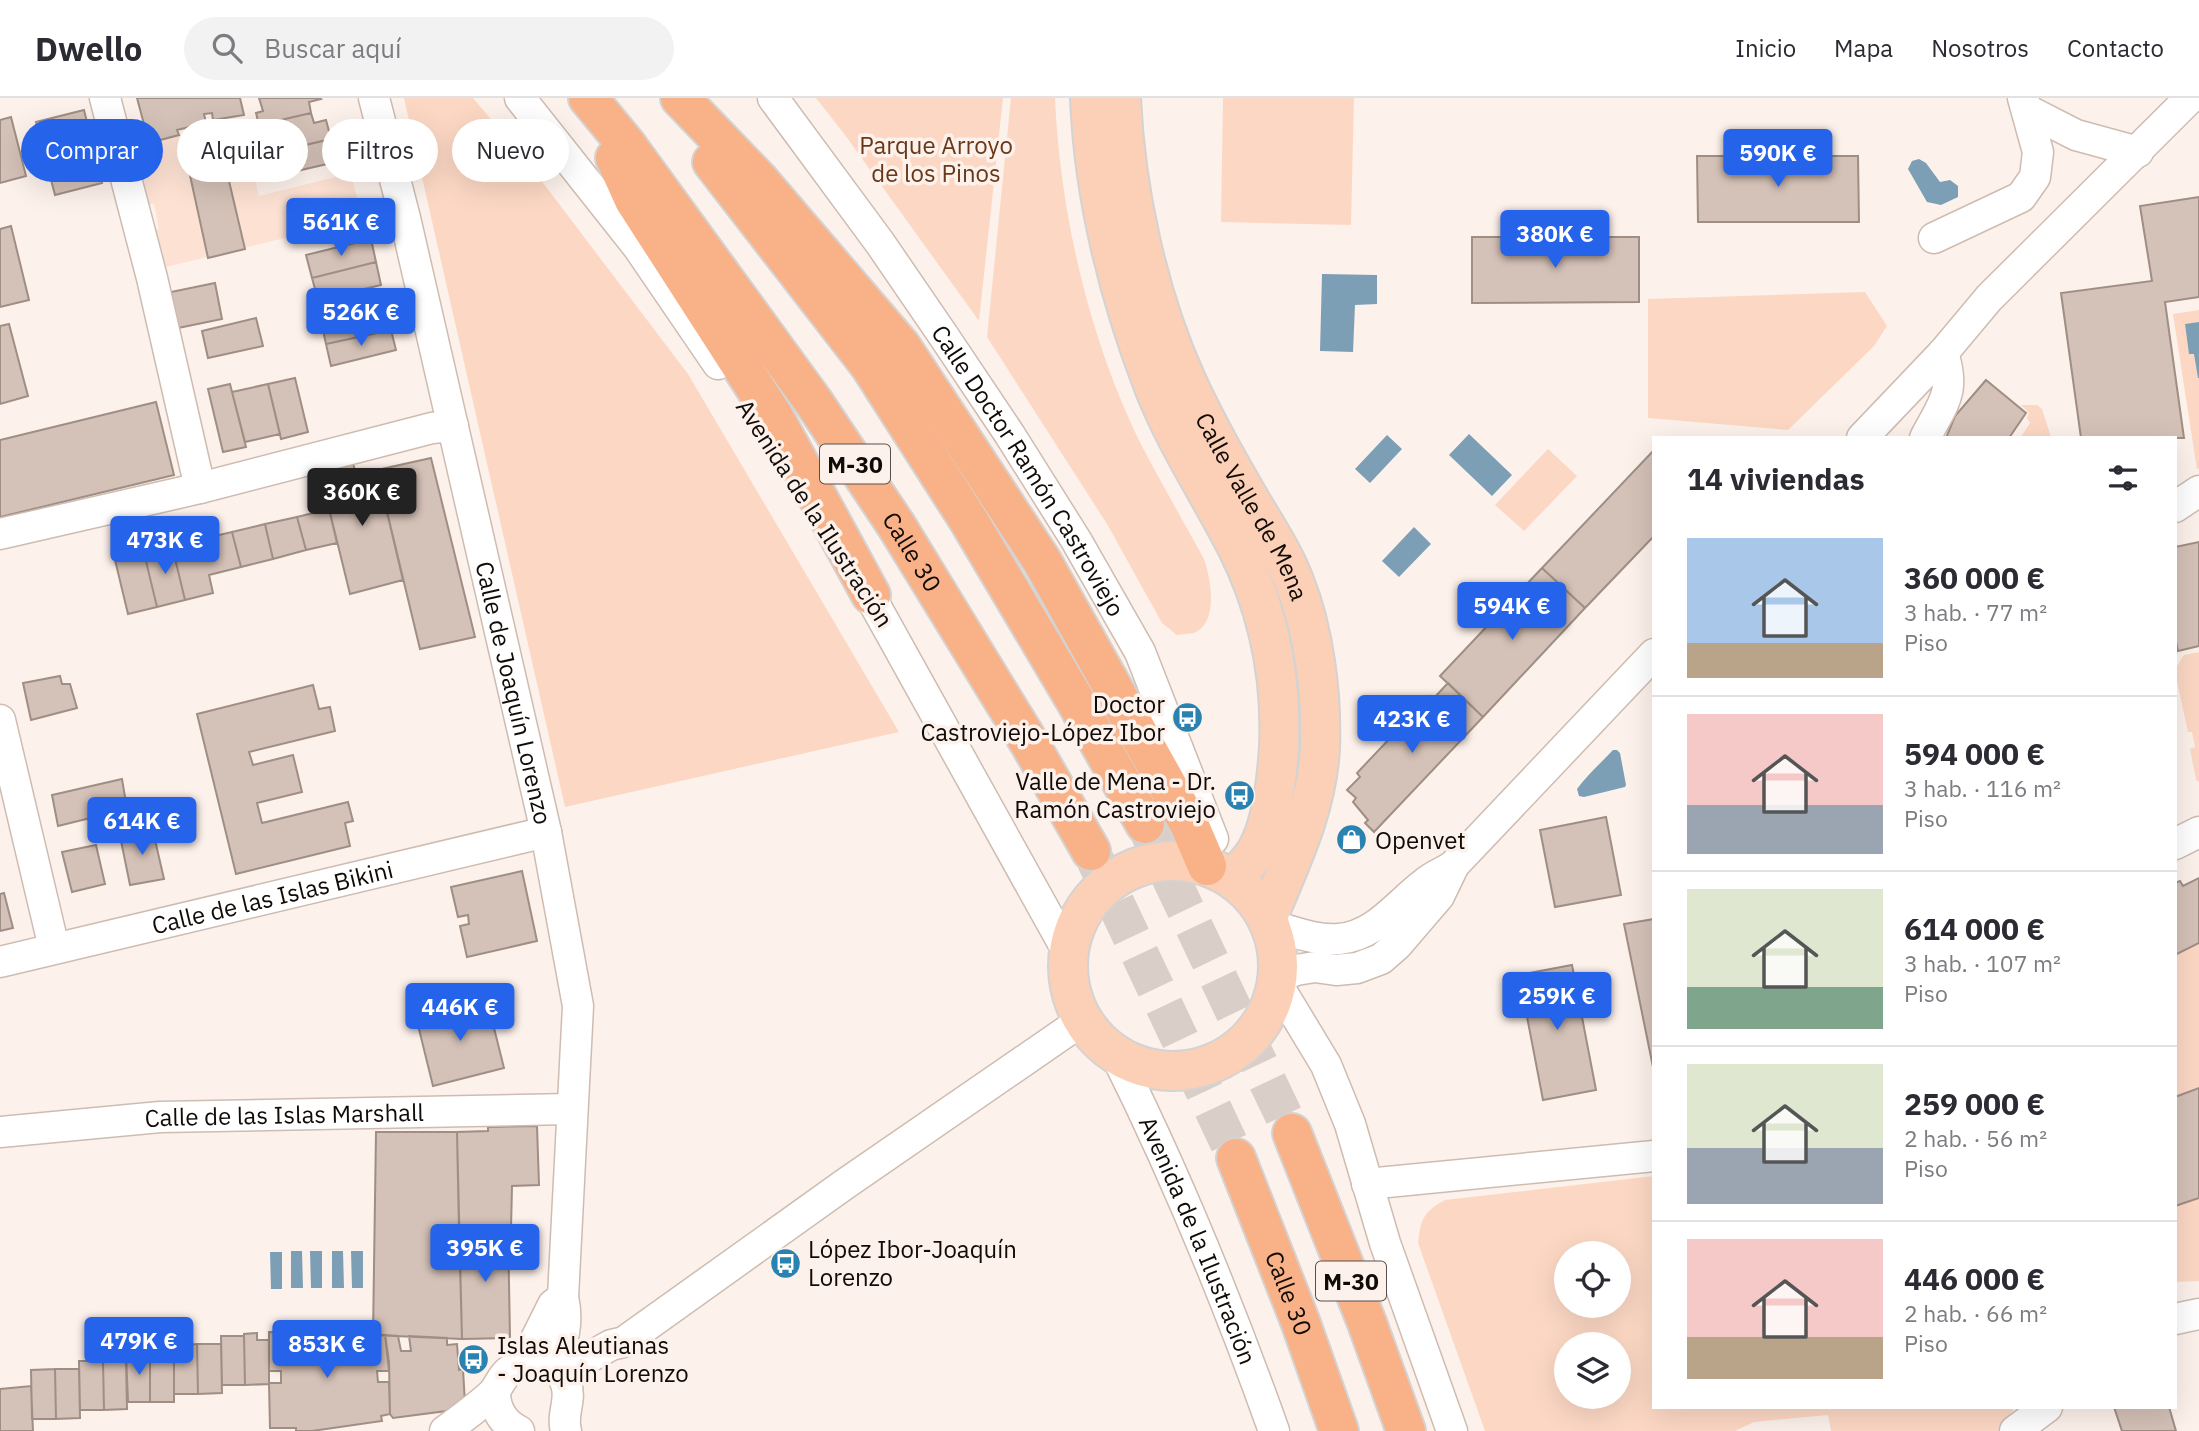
<!DOCTYPE html>
<html lang="es">
<head>
<meta charset="utf-8">
<style>
  :root { --surface:#fff; --page:#f2f2f3; --text:#2b2b33; --muted:#7c7c81; --line:#e1e1e2; --accent:#2563eb }
  body { margin:0; font-family:"IBM Plex Sans",sans-serif; background:var(--page); color:var(--text); height:100vh; display:flex; flex-direction:column; font-size:26px; white-space:nowrap }
  * { box-sizing:border-box; margin:0 }
  p { font-size:23px; color:var(--muted) }
  .icon { flex:none; width:38px; height:38px; fill:none; stroke:currentColor; stroke-width:2; stroke-linecap:round; stroke-linejoin:round }
  .map { position:relative; flex:1; overflow:hidden }
  .panel { position:absolute; left:1652px; top:338px; width:525px; height:973px; display:flex; flex-direction:column; background:var(--surface); border-radius:0px; box-shadow:0 7px 28px #0002 }
  .panel>* { flex:none }
  .guide { position:absolute; left:21px; top:21px; width:665px; height:63px; display:flex; gap:14px }
  .buttons { position:absolute; left:1554px; top:1143px; display:grid; gap:14px }
  .buttons a { display:grid; place-items:center; width:77px; height:77px; border-radius:50%; background:var(--surface); box-shadow:0 7px 28px #0002; font-size:35px }
  .price { position:absolute; translate:-50% -60px; padding:0 16px; border-radius:7px; background:var(--accent); color:#fff; font-size:23px; line-height:46px; filter:drop-shadow(0 2px 4px #0008) }
  .price::after { content:''; position:absolute; left:50%; top:42px; width:21px; height:16px; margin-left:-10px; background:inherit; clip-path:polygon(0 0,100% 0,50% 100%) }
  .price.current { background:#222; color:#fff }
  ul { padding:0; list-style:none }
  li { display:flex; align-items:center; gap:21px; height:175px; padding:0 35px }
  li+li { border-top:2px solid var(--line) }
  li span { display:grid; place-items:center; flex:none; width:196px; height:140px; border-radius:0px; color:#555 }
  li>.icon { margin-inline-start:auto }
  span .icon { width:84px; height:84px; fill:#fffc; stroke-width:1 }
  li b { font-size:30px }
  h2 { display:flex; justify-content:space-between; align-items:center; height:84px; padding:0 35px; font-size:30px }
  .tag { padding:0 24px; border-radius:32px; background:var(--surface); box-shadow:0 7px 28px #0002; font-size:24px; line-height:63px }
  .tag.current { background:var(--accent); color:#fff }
  header { display:flex; align-items:center; gap:42px; box-sizing:border-box; height:98px; padding:0 35px; background:var(--surface); border-bottom:2px solid var(--line) }
  header strong { font-size:33px }
  nav { display:flex; gap:38px; margin-inline-start:auto; font-size:24px }
  .search { width:490px; height:63px; background:var(--page); display:flex; align-items:center; gap:18px; box-sizing:border-box; padding:0 24px; border-radius:38px; color:var(--muted); font-size:26px }
  .map>svg:first-child { display:block }
  .built { fill:#fde2d3 }
  .green { fill:#fcd8c4; fill-rule:evenodd }
  .water { fill:#7c9fb6 }
  .building { fill:#d4c1b7; stroke:#9f8e84; stroke-width:2 }
  .lines { fill:none; stroke-linecap:round; stroke-linejoin:round }
  .highway-tunnel { stroke:#dacec9; stroke-width:38; stroke-dasharray:38 19; stroke-linecap:butt }
  .minor-casing { stroke:#cebcb1; stroke-width:33 }
  .major-casing { stroke:#d4d3d3; stroke-width:42 }
  .highway-casing { stroke:#d4d3d3; stroke-width:42 }
  .minor { stroke:#fff; stroke-width:30 }
  .major { stroke:#fbd0b7; stroke-width:38 }
  .highway { stroke:#f9b187; stroke-width:38 }
  .labels { text-anchor:middle; dominant-baseline:central; stroke-width:7; stroke-linejoin:round; paint-order:stroke }
  .shield { fill:#fdf1eb; stroke:#58504c; stroke-width:2 }
  .shield-label { font-size:23px; font-weight:bold; fill:#110b08 }
  .park-label { font-size:24px; fill:#683818; stroke:#fdf1eb }
  .street-label { font-size:24px; fill:#110b08; stroke:#fdf1eb }
  .poi-label { font-size:24px; fill:#110b08; stroke:#fdf1eb; text-anchor:start }
</style>
</head>
<body>
<header>
<strong>Dwello</strong>
<div class="search"><svg class="icon" aria-label="search" viewBox="0 0 24 24"><circle cx="10" cy="10" r="6"/><path d="M15 15l6 6"/></svg>Buscar aquí</div>
<nav><a>Inicio</a><a>Mapa</a><a>Nosotros</a><a>Contacto</a></nav>
</header>
<div class="map">
<svg width="2199" height="1333" viewBox="0 0 2199 1333">
  <rect width="100%" height="100%" fill="#fdf1eb"/>
  <path class="built" d="M 241,22 L 259,98 L 351,75 L 362,121 L 166,169 L 155,132 L 159,131 L 154,106 L 149,106 L 138,56 L 148,54 L 149,45 Z"/>
  <path class="green" d="M 404,0 L 473,0 L 528,65 L 688,276 L 899,634 L 565,709 Z
    M 816,0 L 1003,0 L 979,223 L 845,37 Z
    M 1011,0 L 1055,0 C 1060,117 1091,249 1145,354 C 1164,390 1185,426 1204,461 C 1211,481 1219,525 1194,535 C 1189,536 1182,536 1177,537 L 1162,525 L 1107,426 L 987,239 Z
    M 1223,0 L 1354,0 L 1351,127 L 1221,124 Z
    M 1865,194 L 1887,228 L 1874,248 L 1788,332 L 1648,320 L 1648,201 Z
    M 2199,212 L 2199,370 L 2197,372 L 2173,216 Z
    M 2021,307 L 2037,307 L 2042,311 L 2051,339 L 2021,339 L 2030,325 L 2027,320 L 2029,315 Z
    M 1548,351 L 1577,378 L 1524,433 L 1495,407 Z
    M 2199,554 L 2199,684 L 2196,682 L 2190,651 L 2195,649 L 2192,634 L 2188,634 L 2175,574 L 2175,567 L 2177,568 L 2184,557 Z
    M 2199,845 L 2199,990 L 2175,999 L 2175,857 Z
    M 1654,1078 L 1654,1309 L 2015,1309 L 1998,1333 L 1831,1333 L 1828,1317 L 1754,1324 L 1735,1333 L 1485,1333 L 1418,1145 C 1421,1121 1423,1114 1445,1102 ZM 1566,1155 L 1619,1155 L 1619,1208 L 1566,1208 ZM 1566,1246 L 1619,1246 L 1619,1298 L 1566,1298 Z
    M 2199,1100 L 2199,1183 L 2175,1184 L 2175,1108 Z"/>
  <path class="water" d="M 1919,61 L 1926,65 L 1940,84 L 1950,82 L 1958,88 L 1958,99 L 1941,107 L 1927,104 L 1908,71 L 1912,63 Z
    M 1322,176 L 1377,177 L 1377,206 L 1355,207 L 1353,254 L 1320,253 Z
    M 2199,224 L 2199,280 L 2198,280 L 2194,256 L 2189,256 L 2185,226 Z
    M 1469,336 L 1512,377 L 1492,398 L 1449,357 Z
    M 1387,337 L 1402,351 L 1370,385 L 1355,371 Z
    M 1414,429 L 1431,446 L 1399,479 L 1382,463 Z
    M 1613,652 L 1617,652 L 1620,655 L 1626,687 L 1625,689 L 1584,699 L 1579,698 L 1577,691 C 1587,677 1601,665 1613,652 Z
    M 291,1153 L 302,1153 L 303,1190 L 291,1190 Z
    M 310,1153 L 322,1153 L 322,1190 L 311,1190 Z
    M 332,1153 L 343,1153 L 344,1190 L 332,1190 Z
    M 351,1153 L 363,1153 L 363,1190 L 352,1190 Z
    M 270,1154 L 282,1154 L 282,1191 L 271,1191 Z"/>
  <path class="building" d="M 137,0 L 240,0 L 244,17 L 213,22 L 212,15 L 204,16 L 206,25 L 177,32 L 179,37 L 149,45 Z
    M 259,0 L 320,0 L 321,1 L 309,4 L 311,15 L 259,27 L 256,15 L 263,13 Z
    M 84,12 L 102,85 L 55,97 L 36,24 Z
    M 311,15 L 314,25 L 326,22 L 331,41 L 272,55 L 268,38 L 261,40 L 259,27 Z
    M 11,19 L 26,78 L 0,85 L 0,22 Z
    M 331,41 L 336,64 L 271,79 L 266,56 Z
    M 221,49 L 245,151 L 208,160 L 186,59 Z
    M 1697,58 L 1858,58 L 1859,124 L 1698,124 Z
    M 2199,99 L 2199,199 L 2165,204 L 2184,340 L 2081,340 L 2061,195 L 2152,183 L 2140,108 Z
    M 11,128 L 29,202 L 0,209 L 0,131 Z
    M 1472,139 L 1639,139 L 1639,204 L 1472,205 Z
    M 371,141 L 376,164 L 312,180 L 306,157 Z
    M 376,164 L 381,187 L 318,202 L 312,180 Z
    M 215,185 L 222,221 L 178,230 L 171,194 Z
    M 386,208 L 391,232 L 326,246 L 321,223 Z
    M 256,220 L 263,248 L 208,260 L 202,233 Z
    M 9,226 L 28,298 L 0,306 L 0,228 Z
    M 391,232 L 396,252 L 331,268 L 326,246 Z
    M 295,280 L 308,334 L 281,341 L 268,286 Z
    M 1986,282 L 2026,315 L 2009,340 L 1946,340 L 1955,318 Z
    M 230,286 L 246,349 L 223,354 L 208,291 Z
    M 268,286 L 280,336 L 245,344 L 232,294 Z
    M 156,304 L 174,377 L 0,419 L 0,342 Z
    M 1654,352 L 1654,438 L 1585,510 L 1542,470 Z
    M 431,360 L 475,539 L 420,551 L 377,372 Z
    M 353,365 L 356,377 L 377,372 L 403,482 L 350,496 L 320,374 Z
    M 329,411 L 337,445 L 306,452 L 297,419 Z
    M 297,419 L 306,452 L 273,461 L 265,426 Z
    M 265,426 L 273,461 L 241,469 L 232,434 Z
    M 232,434 L 241,469 L 209,477 L 213,495 L 185,502 L 172,448 Z
    M 2199,444 L 2199,548 L 2178,553 L 2175,539 L 2175,449 Z
    M 172,448 L 185,502 L 157,509 L 144,455 Z
    M 144,455 L 157,509 L 128,516 L 115,462 Z
    M 1542,470 L 1585,510 L 1483,619 L 1440,578 Z
    M 60,578 L 62,586 L 70,586 L 77,610 L 31,622 L 23,585 Z
    M 1448,585 L 1483,619 L 1374,734 L 1365,725 L 1368,722 L 1353,704 L 1356,700 L 1347,692 L 1360,679 L 1357,675 L 1430,598 L 1433,601 Z
    M 313,587 L 319,611 L 330,609 L 335,633 L 249,654 L 253,667 L 293,657 L 302,694 L 257,705 L 262,725 L 348,704 L 353,723 L 345,725 L 350,748 L 236,776 L 197,616 Z
    M 122,681 L 127,711 L 58,728 L 52,697 Z
    M 1606,719 L 1621,797 L 1555,809 L 1540,732 Z
    M 152,729 L 164,781 L 130,787 L 120,738 Z
    M 96,747 L 105,786 L 72,794 L 62,754 Z
    M 522,773 L 537,843 L 467,859 L 460,828 L 469,826 L 468,817 L 458,819 L 451,789 Z
    M 2199,780 L 2199,845 L 2175,857 L 2175,785 L 2180,783 L 2183,788 Z
    M 4,795 L 13,830 L 0,833 L 0,796 Z
    M 1654,821 L 1654,974 L 1624,826 Z
    M 1572,867 L 1596,992 L 1543,1002 L 1519,877 Z
    M 487,902 L 504,970 L 433,988 L 416,919 Z
    M 2199,990 L 2199,1100 L 2175,1108 L 2175,999 Z
    M 537,1028 L 539,1087 L 512,1088 L 511,1131 L 459,1132 L 457,1034 L 488,1033 L 488,1029 Z
    M 376,1034 L 457,1034 L 462,1241 L 373,1237 Z
    M 508,1131 L 510,1240 L 462,1241 L 459,1132 Z
    M 269,1234 L 385,1237 L 389,1273 L 377,1273 L 378,1284 L 389,1284 L 390,1316 L 381,1318 L 382,1323 L 312,1333 L 296,1333 L 296,1330 L 270,1330 L 269,1285 L 281,1285 L 281,1273 L 269,1273 Z
    M 257,1235 L 257,1242 L 269,1242 L 269,1286 L 245,1287 L 244,1236 Z
    M 385,1237 L 398,1238 L 401,1253 L 411,1253 L 409,1238 L 447,1240 L 447,1247 L 457,1246 L 459,1272 L 463,1271 L 465,1306 L 454,1307 L 454,1312 L 393,1320 L 390,1316 L 389,1264 Z
    M 221,1238 L 244,1238 L 245,1287 L 222,1287 Z
    M 197,1246 L 221,1246 L 222,1295 L 198,1296 Z
    M 197,1246 L 198,1296 L 174,1296 L 174,1247 Z
    M 150,1254 L 174,1254 L 174,1304 L 150,1304 Z
    M 150,1254 L 150,1304 L 128,1304 L 126,1255 Z
    M 79,1263 L 103,1263 L 104,1312 L 80,1312 Z
    M 103,1263 L 126,1263 L 127,1311 L 104,1312 Z
    M 55,1271 L 56,1321 L 32,1321 L 31,1272 Z
    M 55,1271 L 79,1271 L 80,1320 L 56,1321 Z
    M 31,1288 L 33,1333 L 0,1333 L 0,1291 Z
    M 2114,1309 L 2169,1309 L 2176,1333 L 2122,1333 Z"/>
  <g class="lines">
    <path class="highway-tunnel" d="M 1145,726 L 1292,1035
      M 1091,753 L 1236,1060"/>
    <defs>
      <g id="minor">
        <path d="M 105,0 L 152,180 L 200,390"/>
        <path id="s1" d="M 374,0 L 405,120 L 546,734 L 578,908 L 563,1199 C 569,1225 563,1244 553,1268"/>
        <path d="M 520,0 L 638,149 L 718,266"/>
        <path id="s2" d="M 773,0 L 880,145 L 943,237 L 1010,337 L 1076,442 L 1140,554 L 1213,741"/>
        <path d="M 2027,12 L 2076,37 L 2138,54"/>
        <path d="M 1934,140 L 2021,99 L 2035,79 L 2038,54 L 2023,0"/>
        <path d="M 1862,340 L 1943,255 L 1989,200 L 2190,0"/>
        <path d="M 1925,340 C 1943,305 1956,295 1943,255"/>
        <path d="M 2175,409 L 2199,393"/>
        <path d="M 0,436 L 200,390 L 432,330 L 453,328"/>
        <path d="M 860,480 L 1069,856"/>
        <path d="M 0,622 L 54,850"/>
        <path d="M 2175,746 L 2199,734"/>
        <path d="M 1270,827 C 1291,833 1316,843 1339,841 C 1376,838 1398,805 1425,785 C 1433,778 1444,774 1453,768 L 1654,556"/>
        <path id="s3" d="M 0,864 L 546,734"/>
        <path d="M 1278,879 L 1296,872 L 1315,869 L 1336,872 L 1357,870 L 1381,861 L 1397,847 L 1439,798 L 1453,769"/>
        <path d="M 1277,886 L 1326,967 L 1350,1026 L 1385,1145 L 1452,1333"/>
        <path id="s4" d="M 1115,955 C 1176,1077 1228,1204 1274,1333"/>
        <path id="s5" d="M 0,1034 L 160,1019 L 571,1011"/>
        <path d="M 1367,1086 L 1654,1058"/>
        <path d="M 2175,1221 L 2199,1216"/>
        <path d="M 524,1265 L 553,1207 L 563,1199"/>
        <path d="M 562,1275 L 611,1247 L 624,1244 L 845,1086 L 1083,922"/>
        <path d="M 495,1294 C 495,1312 503,1325 519,1333"/>
        <path d="M 445,1333 C 461,1321 478,1309 492,1296 C 498,1290 501,1280 508,1274 C 525,1259 559,1261 566,1286 C 572,1303 561,1315 566,1333"/>
        <path d="M 2015,1333 L 2047,1309"/>
      </g>
      <g id="major">
        <path d="M 1090,0 C 1094,98 1119,198 1154,289 C 1176,345 1210,396 1237,449 C 1268,511 1282,580 1279,649 C 1277,680 1272,725 1257,752 C 1251,763 1241,772 1233,781"/>
        <path id="s6" d="M 1121,0 C 1125,93 1148,198 1186,282 C 1205,324 1228,364 1251,404 C 1266,429 1283,455 1294,483 C 1314,533 1322,596 1320,650 C 1317,711 1290,765 1267,821"/>
        <circle cx="1173" cy="868" r="105"/>
      </g>
      <g id="highway">
        <path id="s7" d="M 588,0 L 626,46 L 813,303 L 896,427 L 1030,646 L 1091,753"/>
        <path d="M 680,0 L 759,82 L 901,248 L 1042,463 L 1189,726 L 1207,768"/>
        <path d="M 615,60 L 634,102 L 774,319 L 871,497"/>
        <path d="M 712,64 L 870,268 L 969,423 L 1075,602 L 1145,726"/>
        <path d="M 1292,1035 L 1367,1225 L 1406,1333"/>
        <path id="s8" d="M 1236,1060 L 1300,1223 L 1339,1333"/>
      </g>
    </defs>
    <use href="#minor" class="minor-casing"/>
    <use href="#major" class="major-casing"/>
    <use href="#highway" class="highway-casing"/>
    <use href="#minor" class="minor"/>
    <use href="#major" class="major"/>
    <use href="#highway" class="highway"/>
  </g>
  <defs>
    <symbol id="bus-disc" viewBox="-11 -11 22 22"><circle r="9.5" fill="#2a82b1" stroke="#fdf1eb"/><path d="M-5-6H5V4H4V6H2V4H-2V6H-4V4H-5ZM-3.5-4V0h7V-4ZM-3.5 1.2v1.5H-2V1.2ZM2 1.2v1.5H3.5V1.2Z" fill="#fff"/></symbol>
    <symbol id="shop-disc" viewBox="-11 -11 22 22"><circle r="9.5" fill="#2a82b1" stroke="#fdf1eb"/><path d="M-5-2.5h2.3a2.7 3.5 0 0 1 5.4 0H5L5.5 6h-11ZM-1.5-2.5h3a1.5 2.3 0 0 0-3 0Z" fill="#fff"/></symbol>
  </defs>
  <g fill-rule="evenodd">
    <use href="#bus-disc" x="1170" y="602" width="35" height="35"/>
    <use href="#bus-disc" x="1222" y="680" width="35" height="35"/>
    <use href="#shop-disc" x="1334" y="724" width="35" height="35"/>
    <use href="#bus-disc" x="768" y="1148" width="35" height="35"/>
    <use href="#bus-disc" x="456" y="1244" width="35" height="35"/>
  </g>
  <g class="labels">
    <g class="shield">
      <rect x="820" y="346.5" width="70" height="39" rx="5"/>
      <rect x="1316" y="1163.5" width="70" height="39" rx="5"/>
    </g>
    <g class="shield-label">
      <text x="855" y="366">M-30</text>
      <text x="1351" y="1183">M-30</text>
    </g>
    <g class="park-label">
      <text x="936" y="47">Parque Arroyo<tspan x="936" dy="28">de los Pinos</tspan></text>
    </g>
    <g class="street-label">
      <text stroke="none"><textPath href="#s2" startOffset="452">Calle Doctor Ramón Castroviejo</textPath></text>
      <text stroke="none"><textPath href="#s6" startOffset="434">Calle Valle de Mena</textPath></text>
      <text transform="translate(815 415) rotate(57)">Avenida de la Ilustración</text>
      <text stroke="none"><textPath href="#s7" startOffset="558">Calle 30</textPath></text>
      <text stroke="none"><textPath href="#s1" startOffset="611">Calle de Joaquín Lorenzo</textPath></text>
      <text stroke="none"><textPath href="#s3" startOffset="280">Calle de las Islas Bikini</textPath></text>
      <text stroke="none"><textPath href="#s5" startOffset="285">Calle de las Islas Marshall</textPath></text>
      <text stroke="none"><textPath href="#s4" startOffset="205">Avenida de la Ilustración</textPath></text>
      <text stroke="none"><textPath href="#s8" startOffset="145">Calle 30</textPath></text>
    </g>
    <g class="poi-label">
      <text x="1165" y="606" text-anchor="end">Doctor<tspan x="1165" dy="28">Castroviejo-López Ibor</tspan></text>
      <text x="1216" y="683" text-anchor="end">Valle de Mena - Dr.<tspan x="1216" dy="28">Ramón Castroviejo</tspan></text>
      <text x="1375" y="742">Openvet</text>
      <text x="808" y="1151">López Ibor-Joaquín<tspan x="808" dy="28">Lorenzo</tspan></text>
      <text x="497" y="1247">Islas Aleutianas<tspan x="497" dy="28">- Joaquín Lorenzo</tspan></text>
    </g>
  </g>
</svg>
<div class="buttons">
<a><svg class="icon" aria-label="locate" viewBox="0 0 24 24"><circle cx="12" cy="12" r="6"/><path d="M12 2v4M12 18v4M2 12h4M18 12h4"/></svg></a>
<a><svg class="icon" aria-label="layers" viewBox="0 0 24 24"><path d="M12 4l9 5-9 5-9-5zM3 14l9 5 9-5"/></svg></a>
</div>
<b class="price" style="left:1778px;top:91px">590K €</b>
<b class="price" style="left:341px;top:160px">561K €</b>
<b class="price" style="left:1555px;top:172px">380K €</b>
<b class="price" style="left:361px;top:250px">526K €</b>
<b class="price current" style="left:362px;top:430px">360K €</b>
<b class="price" style="left:165px;top:478px">473K €</b>
<b class="price" style="left:1512px;top:544px">594K €</b>
<b class="price" style="left:1412px;top:657px">423K €</b>
<b class="price" style="left:142px;top:759px">614K €</b>
<b class="price" style="left:1557px;top:934px">259K €</b>
<b class="price" style="left:460px;top:945px">446K €</b>
<b class="price" style="left:485px;top:1186px">395K €</b>
<b class="price" style="left:139px;top:1279px">479K €</b>
<b class="price" style="left:327px;top:1282px">853K €</b>
<div class="guide">
<a class="tag current">Comprar</a>
<a class="tag">Alquilar</a>
<a class="tag">Filtros</a>
<a class="tag">Nuevo</a>
</div>
<section class="panel">
<h2>14 viviendas<svg class="icon" aria-label="filters" viewBox="0 0 24 24"><path d="M4 7h16M4 17h16"/><circle cx="9" cy="7" r="2"/><circle cx="15" cy="17" r="2"/></svg></h2>
<ul>
<li><span style="background:linear-gradient(#a9c7e8 75%,#b9a48a 0)"><svg class="icon" aria-label="home" viewBox="0 0 24 24"><path d="M3 11l9-7 9 7M6 9v11h12V9"/></svg></span><div><b>360 000 €</b><p>3 hab. · 77 m²</p><p>Piso</p></div></li>
<li><span style="background:linear-gradient(#f6c9c9 65%,#9aa5b1 0)"><svg class="icon" aria-label="home" viewBox="0 0 24 24"><path d="M3 11l9-7 9 7M6 9v11h12V9"/></svg></span><div><b>594 000 €</b><p>3 hab. · 116 m²</p><p>Piso</p></div></li>
<li><span style="background:linear-gradient(#dfe7d0 70%,#7fa58c 0)"><svg class="icon" aria-label="home" viewBox="0 0 24 24"><path d="M3 11l9-7 9 7M6 9v11h12V9"/></svg></span><div><b>614 000 €</b><p>3 hab. · 107 m²</p><p>Piso</p></div></li>
<li><span style="background:linear-gradient(#dfe7d0 60%,#9aa5b1 0)"><svg class="icon" aria-label="home" viewBox="0 0 24 24"><path d="M3 11l9-7 9 7M6 9v11h12V9"/></svg></span><div><b>259 000 €</b><p>2 hab. · 56 m²</p><p>Piso</p></div></li>
<li><span style="background:linear-gradient(#f6c9c9 70%,#b9a48a 0)"><svg class="icon" aria-label="home" viewBox="0 0 24 24"><path d="M3 11l9-7 9 7M6 9v11h12V9"/></svg></span><div><b>446 000 €</b><p>2 hab. · 66 m²</p><p>Piso</p></div></li>
</ul>
</section>
</div>
</body>
</html>
